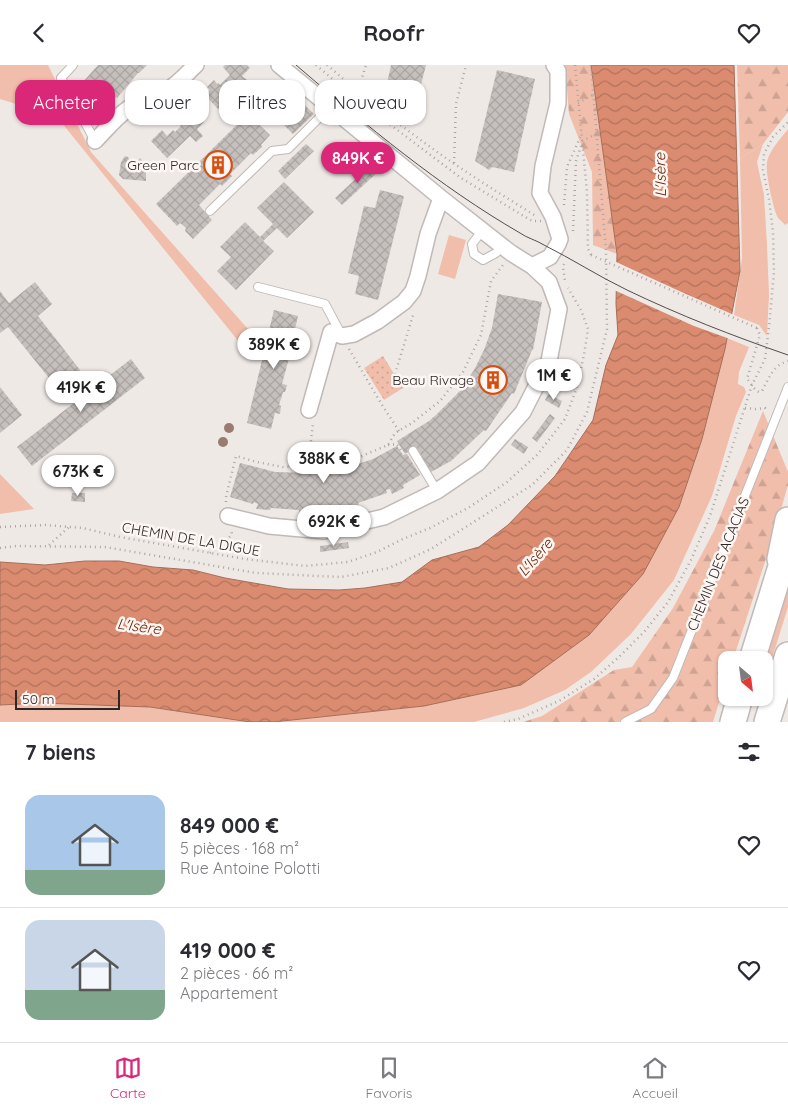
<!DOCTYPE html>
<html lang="fr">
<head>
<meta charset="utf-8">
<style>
  :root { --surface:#fff; --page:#f2f2f3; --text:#2b2b33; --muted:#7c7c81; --line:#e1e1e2; --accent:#db2777 }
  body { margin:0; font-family:Quicksand,sans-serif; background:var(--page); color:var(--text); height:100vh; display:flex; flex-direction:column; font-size:19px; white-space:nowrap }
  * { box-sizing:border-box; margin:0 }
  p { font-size:16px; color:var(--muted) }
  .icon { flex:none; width:28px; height:28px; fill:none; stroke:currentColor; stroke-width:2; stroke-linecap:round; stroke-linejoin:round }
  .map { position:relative; height:657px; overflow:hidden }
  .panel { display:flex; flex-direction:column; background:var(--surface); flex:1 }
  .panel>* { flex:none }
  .guide { position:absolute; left:15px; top:15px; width:500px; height:45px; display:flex; gap:10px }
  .needle { width:32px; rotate:152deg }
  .buttons { position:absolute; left:718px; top:586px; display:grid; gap:10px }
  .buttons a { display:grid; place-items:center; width:55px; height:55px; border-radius:10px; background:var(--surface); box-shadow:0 1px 4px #0004; font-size:25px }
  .scale { position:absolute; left:15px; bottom:12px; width:105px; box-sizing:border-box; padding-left:5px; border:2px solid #2b2828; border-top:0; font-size:14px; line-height:18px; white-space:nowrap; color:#2b2828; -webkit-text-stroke:4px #fdf6f3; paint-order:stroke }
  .price { position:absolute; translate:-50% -42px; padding:0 11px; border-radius:18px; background:#fff; color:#222; font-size:16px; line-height:32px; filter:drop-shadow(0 1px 2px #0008) }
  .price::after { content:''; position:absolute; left:50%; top:30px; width:15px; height:11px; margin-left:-8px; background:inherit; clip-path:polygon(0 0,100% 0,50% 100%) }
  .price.selected { background:var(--accent); color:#fff }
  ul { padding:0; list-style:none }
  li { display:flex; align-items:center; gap:15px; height:125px; padding:0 25px }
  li+li { border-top:1px solid var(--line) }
  li span { display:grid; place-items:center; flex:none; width:140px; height:100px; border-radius:15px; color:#555 }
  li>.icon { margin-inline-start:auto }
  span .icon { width:60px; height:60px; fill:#fffc; stroke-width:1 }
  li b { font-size:21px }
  h2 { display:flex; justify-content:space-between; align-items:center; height:60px; padding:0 25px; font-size:21px }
  .tag { padding:0 18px; border-radius:15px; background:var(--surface); box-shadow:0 1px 4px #0004; font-size:18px; line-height:45px }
  .tag.selected { background:var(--accent); color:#fff }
  header { display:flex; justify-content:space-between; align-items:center; height:65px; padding:0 25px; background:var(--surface); font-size:22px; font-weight:700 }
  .dock { display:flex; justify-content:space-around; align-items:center; height:70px; border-top:1px solid var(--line); background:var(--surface); font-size:14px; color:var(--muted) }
  .dock a { display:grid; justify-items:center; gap:2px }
  .dock .selected { color:var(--accent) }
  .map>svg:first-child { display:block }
  .grass { fill:#f1beab }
  .forest { fill:url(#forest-firs) }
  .park { fill:url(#park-dots) }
  .water { fill:url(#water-waves); stroke:#a66e5a }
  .pier { fill:#efe9e6 }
  .building { fill:url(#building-cross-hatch) }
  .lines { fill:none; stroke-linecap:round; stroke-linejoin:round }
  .service-casing { stroke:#c0b9b7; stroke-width:10 }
  .minor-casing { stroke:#c0b9b7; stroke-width:18 }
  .primary-casing { stroke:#c0b9b7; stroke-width:28 }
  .path { stroke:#aaa5a3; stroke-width:2.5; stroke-dasharray:1 4; stroke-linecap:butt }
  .service { stroke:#fff; stroke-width:8 }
  .minor { stroke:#fff; stroke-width:15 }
  .primary { stroke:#fff; stroke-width:25 }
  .tram { stroke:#514d4d; stroke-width:1 }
  .path-bridge { stroke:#aaa5a3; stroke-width:2.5; stroke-dasharray:1 4; stroke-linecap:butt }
  .tree { fill:#997b6f }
  .labels { text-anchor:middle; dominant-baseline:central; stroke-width:5; stroke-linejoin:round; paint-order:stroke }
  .poi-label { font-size:14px; fill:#2b2828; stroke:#fdf6f3; text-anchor:end }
  .street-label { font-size:14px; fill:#2b2828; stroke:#fdf6f3 }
  .water-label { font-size:15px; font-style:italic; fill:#6c2506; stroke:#fdf6f3 }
</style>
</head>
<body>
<header><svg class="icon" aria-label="back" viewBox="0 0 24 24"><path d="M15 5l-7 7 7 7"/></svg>Roofr<svg class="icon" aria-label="heart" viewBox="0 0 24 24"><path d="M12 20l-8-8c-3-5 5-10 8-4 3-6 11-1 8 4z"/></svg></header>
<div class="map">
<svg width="788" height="657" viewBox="0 0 788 657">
  <defs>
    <pattern id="forest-firs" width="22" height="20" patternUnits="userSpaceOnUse" patternTransform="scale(1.25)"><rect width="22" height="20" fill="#f1beab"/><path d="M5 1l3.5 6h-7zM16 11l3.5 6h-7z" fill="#cfa393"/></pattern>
    <pattern id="park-dots" width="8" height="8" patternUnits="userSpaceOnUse" patternTransform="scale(1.25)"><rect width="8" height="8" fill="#f1beab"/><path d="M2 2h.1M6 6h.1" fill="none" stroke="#cfa393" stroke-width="1.8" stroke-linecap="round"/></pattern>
    <pattern id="water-waves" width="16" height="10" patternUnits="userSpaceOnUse" patternTransform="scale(1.25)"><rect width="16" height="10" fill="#db8c70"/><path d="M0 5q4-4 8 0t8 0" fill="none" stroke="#b2725c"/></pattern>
    <pattern id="building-cross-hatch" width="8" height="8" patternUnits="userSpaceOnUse" patternTransform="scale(1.25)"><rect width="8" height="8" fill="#c6c0bd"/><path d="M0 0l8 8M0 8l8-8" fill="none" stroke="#aaa5a2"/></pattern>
  </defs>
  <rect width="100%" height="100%" fill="#efe9e6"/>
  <path class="grass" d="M 0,0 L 48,0 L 91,87 L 256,273 L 252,293 L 57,52 L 0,34 Z
    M 788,64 L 788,158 L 785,160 C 783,157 779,155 777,151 C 773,142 765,107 767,97 C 769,86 781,73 788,64 Z
    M 763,79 L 757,97 L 764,130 L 767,180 L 769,230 L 767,271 L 759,260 L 734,250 L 742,193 L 740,94 Z
    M 449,170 L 466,175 L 455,214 L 438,209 Z
    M 727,273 L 749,282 L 739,307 L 738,319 L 744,322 L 746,327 L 736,351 L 712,431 L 674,515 L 631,569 L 591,607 L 565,625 L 524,643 L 474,657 L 273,657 L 424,641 L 521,620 L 679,442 L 702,374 Z
    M 0,409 L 34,444 L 0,449 Z
    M 788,514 L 788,542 L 764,619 L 764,595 Z
    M 41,638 L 150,642 L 250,657 L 0,657 L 0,640 Z"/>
  <path class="forest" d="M 565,0 L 591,0 L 617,189 L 593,180 L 592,107 L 569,49 Z
    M 737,0 L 788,0 L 788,47 L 763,79 L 740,94 Z
    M 763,346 L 788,407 L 788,420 L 774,469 L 733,595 L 726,595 L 726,615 L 713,657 L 523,657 L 542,651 L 614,605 L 632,602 L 673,543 L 714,466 Z"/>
  <path class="park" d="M 383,291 L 403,323 L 384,335 L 364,303 Z"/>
  <path class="water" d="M 591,0 L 734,0 L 740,206 L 725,284 L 702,374 L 679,442 L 643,509 L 589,570 L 521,620 L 424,641 L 273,657 L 250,657 L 150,642 L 41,638 L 0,640 L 0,497 L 45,500 L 85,496 L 119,496 L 153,502 L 193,505 L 225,513 L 288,524 L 339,525 L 365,523 L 402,517 L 432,495 L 479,482 L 508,460 L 555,411 L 593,355 L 606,300 L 618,270 L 616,239 L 617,189 Z"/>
  <path class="pier" d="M 614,196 L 677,225 L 734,250 L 730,274 L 694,261 L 614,225 Z"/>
  <path class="building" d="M 98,0 L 147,0 L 139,8 L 138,8 L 117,33 L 116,32 L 113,36 L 113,37 L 107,44 L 106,44 L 92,59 L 75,26 Z
    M 225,0 L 247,0 L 250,3 L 242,11 L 247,15 L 218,44 L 205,30 L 210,25 L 207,22 L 214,15 L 217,19 L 218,18 L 220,20 L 230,10 L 223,2 Z
    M 391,0 L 426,0 L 417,35 L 409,37 L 391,33 L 385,28 Z
    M 497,5 L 535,14 L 514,107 L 492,102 L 489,105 L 475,96 Z
    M 279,15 L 314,49 L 293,69 L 284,60 L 285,58 L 278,51 L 275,54 L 257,36 Z
    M 191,44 L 204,57 L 197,64 L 203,71 L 196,77 L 190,71 L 167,93 L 151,76 L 162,65 L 167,71 L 173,65 L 175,67 L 181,61 L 177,58 Z
    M 248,49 L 270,70 L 261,80 L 262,82 L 253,90 L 251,88 L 230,109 L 232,111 L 222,121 L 220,119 L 199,140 L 212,155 L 193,174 L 185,166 L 186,163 L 180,158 L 177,161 L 156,139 Z
    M 306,79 L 314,86 L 285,114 L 278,106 Z
    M 125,91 L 128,92 L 131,97 L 137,97 L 140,93 L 146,100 L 146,116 L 123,114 L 119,110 L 121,97 Z
    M 373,98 L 380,105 L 342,140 L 335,133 Z
    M 284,117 L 314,147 L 287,173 L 277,163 L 263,176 L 274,186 L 236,225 L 217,206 L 231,192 L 220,182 L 245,157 L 260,172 L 273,159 L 257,143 Z
    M 380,125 L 404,131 L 378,235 L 355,229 L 359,211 L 348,208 L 364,141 L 375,143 Z
    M 35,217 L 52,239 L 38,251 L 80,305 L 57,323 L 8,262 L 0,268 L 0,226 L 9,238 Z
    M 498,229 L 542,237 L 533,285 L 532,285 L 514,329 L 512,328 L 486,366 L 484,365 L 450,397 L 449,397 L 431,407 L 416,382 L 405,389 L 397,376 L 429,356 L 436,350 L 460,326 L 474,305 L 484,285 L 492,263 Z
    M 274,245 L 298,251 L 295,264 L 300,265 L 298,274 L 296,273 L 293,286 L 295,286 L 293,294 L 289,293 L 282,319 L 287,320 L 285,327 L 283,327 L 279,340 L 281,341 L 280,349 L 275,348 L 271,364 L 247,358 Z
    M 131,294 L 145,313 L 32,401 L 17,382 Z
    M 0,322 L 22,350 L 0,368 Z
    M 548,329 L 562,336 L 559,343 L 545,335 Z
    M 550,349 L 555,353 L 537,377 L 532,373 Z
    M 515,374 L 528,382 L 524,389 L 511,380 Z
    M 397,381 L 403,390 L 407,389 L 420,410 L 403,420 L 404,423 L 392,429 L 390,424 L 386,425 L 387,428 L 358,438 L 359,441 L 346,445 L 345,441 L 313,445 L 313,448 L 299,450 L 299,445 L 271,443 L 270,445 L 256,444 L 258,439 L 254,437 L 253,439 L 230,432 L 240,398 L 275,407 L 311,408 L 349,402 L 373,394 Z
    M 72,428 L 85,428 L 85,437 L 71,436 Z
    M 348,477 L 349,483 L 320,487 L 320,481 Z"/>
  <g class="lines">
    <defs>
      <path id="service" d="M 73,0 L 61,13 L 95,76
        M 210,146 L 272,86 L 288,84 L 330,42
        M 482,166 L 472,179 L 474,189 L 483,195 L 496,188 L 502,182
        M 258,222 L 325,239 L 341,269
        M 413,386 L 437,426
        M 625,657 L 651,644 L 673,613 L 788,322"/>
      <path id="minor" d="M 95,76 C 106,65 116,52 129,43 C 142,34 154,33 167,25 C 178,19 187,8 196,0
        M 532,201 L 550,192 L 558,179 L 560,174 L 553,152 L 540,128 L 543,101 L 558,38 L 558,6 L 554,0
        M 309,345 L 331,267 L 342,271 L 354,269 L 378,256 L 404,237 L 413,226 L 418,211 L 428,169 L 441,133
        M 228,451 L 269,461 L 324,466 L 384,452 L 437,426 L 478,398 L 523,347 L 549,296 L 559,244 L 549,217 L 532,201 L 511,188 L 441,133 L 279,0"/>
      <path id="primary" d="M 780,494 L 788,455
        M 752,595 L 788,479
        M 733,657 L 740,632
        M 767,657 L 788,590"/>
    </defs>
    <use href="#service" class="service-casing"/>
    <use href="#minor" class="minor-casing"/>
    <use href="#primary" class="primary-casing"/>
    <path class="path" d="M 316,0 L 350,29 L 361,36 L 396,64 L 461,113 L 532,156 L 541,156
      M 327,0 C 362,30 398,59 436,86 C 468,109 502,130 536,151
      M 575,0 L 587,127 L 588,184 L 591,190
      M 358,26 L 366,0
      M 578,38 L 593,30
      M 582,76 L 596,69
      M 454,98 L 456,39 L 466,0
      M 564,140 L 567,102 L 582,68
      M 573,166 L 576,96 L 582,78
      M 564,199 L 563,202 L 565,216
      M 757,263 L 760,270 L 747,314 C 751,318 754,325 759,327 L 762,326 C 769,313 773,300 788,296
      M 349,284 L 382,340 L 399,366
      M 395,309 L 414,247
      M 745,343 L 755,344 L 765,343 L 767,346
      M 388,380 L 397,379 L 402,387
      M 308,401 L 313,358
      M 226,437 L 226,432 L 236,391 L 257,397 L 283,402 L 316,401 L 344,397 L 362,391 L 388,380 L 395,368 L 412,358 L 440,336 L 463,307 L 481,270 L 491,216 L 503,200
      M 0,462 L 45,460 L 83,463 L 120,472 L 245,494 L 305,501 L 348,497 L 377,487 L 403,474 L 430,463 L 468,443 L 507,417 L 538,389 L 565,354 L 576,325 L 584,290 L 588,264 L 581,245 L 568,223
      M 49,480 L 69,462
      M 0,483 L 16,481 L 105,482 L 256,508 L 341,512 L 389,503 L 431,484 L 532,420 L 567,385 L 587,347 L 607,264 L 606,186 L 591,0
      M 210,488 L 226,476 L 232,469 L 231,465
      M 504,657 L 518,654 L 559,636 L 594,614 L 619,592 L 644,567 L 668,537 L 691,495 L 710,451 L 752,320 L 765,294 L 769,262 L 774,207 L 773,167 L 769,134 L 763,105 L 764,89 L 773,72 L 788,57"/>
    <use href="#service" class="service"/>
    <use href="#minor" class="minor"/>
    <use href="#primary" class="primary"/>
    <path class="tram" d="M 296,0 C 367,61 439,121 520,168 C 527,173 536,175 544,180 C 572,194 598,211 627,225 C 679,250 733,271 788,290"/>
    <path class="path-bridge" d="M 591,190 L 757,263"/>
  </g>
  <g class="tree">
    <circle cx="47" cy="43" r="5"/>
    <circle cx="229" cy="363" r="5"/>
    <circle cx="223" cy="377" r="5"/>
  </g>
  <defs>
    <symbol id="building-ring" viewBox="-11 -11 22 22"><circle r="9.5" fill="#fdf6f3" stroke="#d44f11" stroke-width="1.5"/><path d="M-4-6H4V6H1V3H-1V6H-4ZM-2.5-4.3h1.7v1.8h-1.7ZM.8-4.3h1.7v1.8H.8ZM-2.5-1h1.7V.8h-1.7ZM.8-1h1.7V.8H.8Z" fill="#d44f11"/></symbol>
  </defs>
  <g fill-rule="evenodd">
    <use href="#building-ring" x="202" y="84" width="32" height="32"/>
    <use href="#building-ring" x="477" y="299" width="32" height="32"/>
  </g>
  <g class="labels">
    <g class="poi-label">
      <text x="199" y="100">Green Parc</text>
      <text x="474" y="315">Beau Rivage</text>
    </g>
    <g class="street-label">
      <text transform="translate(191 474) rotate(10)">CHEMIN DE LA DIGUE</text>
      <text transform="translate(718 499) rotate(-68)">CHEMIN DES ACACIAS</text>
    </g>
    <g class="water-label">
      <text transform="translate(660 110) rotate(-91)">L'Isère</text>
      <text transform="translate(535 492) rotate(-49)">L'Isère</text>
      <text transform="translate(139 561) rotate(8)">L'Isère</text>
    </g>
  </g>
</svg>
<div class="buttons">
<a><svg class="needle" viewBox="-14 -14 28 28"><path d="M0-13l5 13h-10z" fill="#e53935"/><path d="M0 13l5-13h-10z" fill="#7c7c81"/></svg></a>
</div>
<div class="scale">50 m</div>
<b class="price selected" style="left:358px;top:119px">849K €</b>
<b class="price" style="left:274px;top:305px">389K €</b>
<b class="price" style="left:554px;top:336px">1M €</b>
<b class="price" style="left:81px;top:348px">419K €</b>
<b class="price" style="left:324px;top:419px">388K €</b>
<b class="price" style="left:78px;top:432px">673K €</b>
<b class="price" style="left:334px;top:482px">692K €</b>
<div class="guide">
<a class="tag selected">Acheter</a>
<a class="tag">Louer</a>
<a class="tag">Filtres</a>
<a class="tag">Nouveau</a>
</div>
</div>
<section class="panel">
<h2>7 biens<svg class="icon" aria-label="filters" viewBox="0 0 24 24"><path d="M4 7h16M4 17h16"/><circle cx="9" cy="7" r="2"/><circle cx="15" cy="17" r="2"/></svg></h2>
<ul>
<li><span style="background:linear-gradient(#a9c7e8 75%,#7fa58c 0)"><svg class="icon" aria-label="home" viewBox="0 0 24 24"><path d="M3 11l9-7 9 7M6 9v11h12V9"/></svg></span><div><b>849 000 €</b><p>5 pièces · 168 m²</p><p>Rue Antoine Polotti</p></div><svg class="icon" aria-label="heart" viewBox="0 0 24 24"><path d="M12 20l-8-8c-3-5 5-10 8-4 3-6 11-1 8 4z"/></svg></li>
<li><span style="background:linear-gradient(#c9d6e8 70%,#7fa58c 0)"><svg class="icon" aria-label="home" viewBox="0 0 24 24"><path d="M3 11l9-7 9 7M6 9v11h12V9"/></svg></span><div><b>419 000 €</b><p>2 pièces · 66 m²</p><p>Appartement</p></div><svg class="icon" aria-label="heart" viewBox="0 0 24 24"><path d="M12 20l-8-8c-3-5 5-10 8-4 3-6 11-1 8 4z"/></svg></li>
</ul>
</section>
<nav class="dock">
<a class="selected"><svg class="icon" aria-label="map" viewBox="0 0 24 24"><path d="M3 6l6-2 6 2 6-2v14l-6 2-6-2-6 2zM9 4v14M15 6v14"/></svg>Carte</a>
<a><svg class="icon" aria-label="saved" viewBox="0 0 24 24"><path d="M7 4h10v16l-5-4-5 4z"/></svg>Favoris</a>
<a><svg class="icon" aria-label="home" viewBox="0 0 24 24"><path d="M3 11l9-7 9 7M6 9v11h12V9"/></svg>Accueil</a>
</nav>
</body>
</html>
